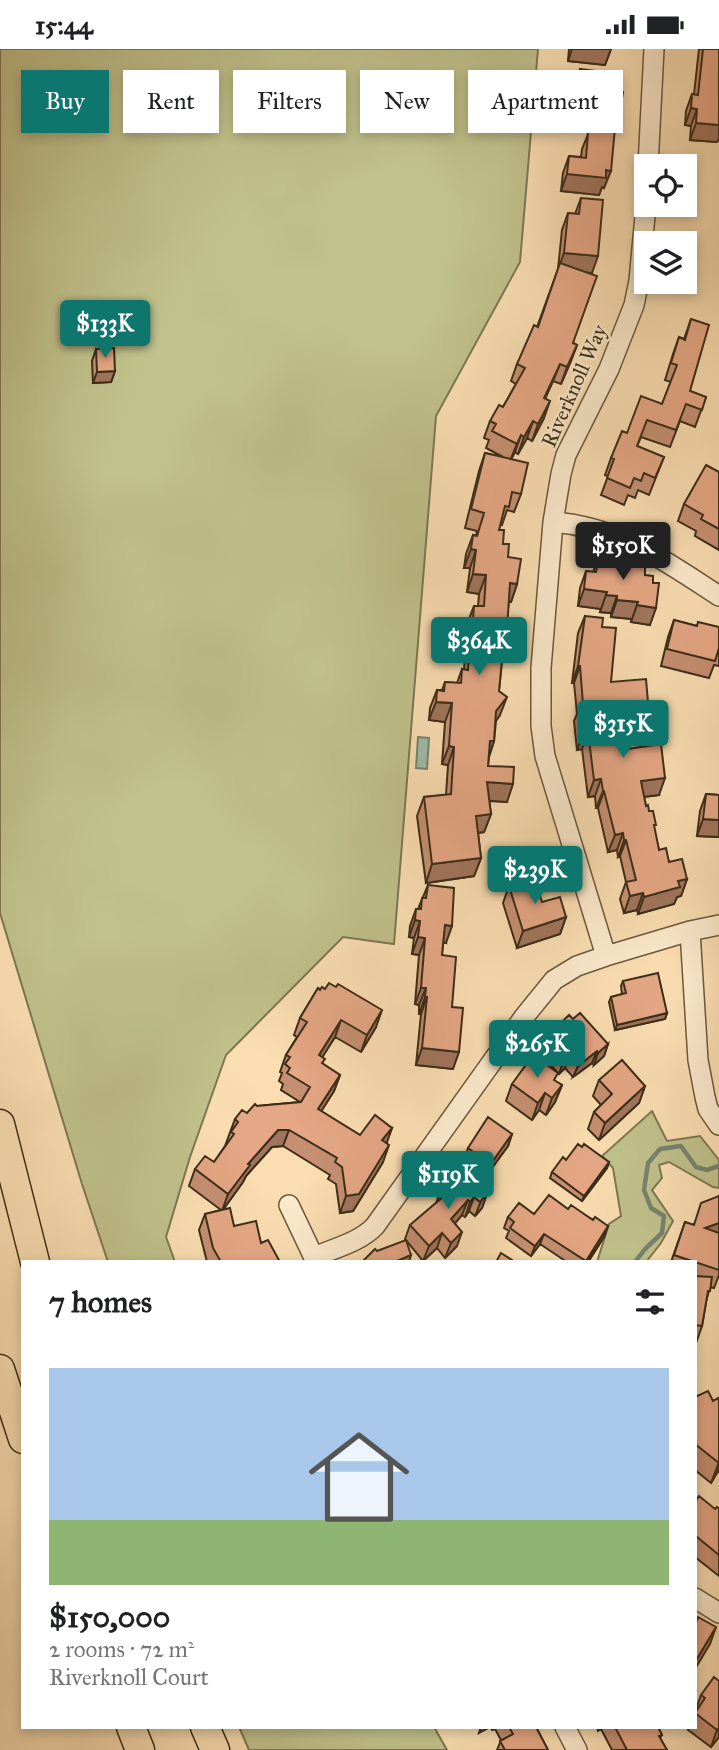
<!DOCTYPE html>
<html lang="en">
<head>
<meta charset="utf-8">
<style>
  :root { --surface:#fff; --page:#f2f2f2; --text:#202124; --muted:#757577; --line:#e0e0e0; --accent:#0f766e }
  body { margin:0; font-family:"IM FELL Great Primer",serif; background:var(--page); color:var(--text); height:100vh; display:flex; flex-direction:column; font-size:26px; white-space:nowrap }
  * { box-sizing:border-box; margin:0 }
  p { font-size:23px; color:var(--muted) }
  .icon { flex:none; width:38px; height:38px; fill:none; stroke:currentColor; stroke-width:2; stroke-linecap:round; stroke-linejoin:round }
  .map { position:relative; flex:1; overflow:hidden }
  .details { position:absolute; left:21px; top:1211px; width:676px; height:469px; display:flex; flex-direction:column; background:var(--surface); border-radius:0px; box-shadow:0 4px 10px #0003 }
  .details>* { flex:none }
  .banner { position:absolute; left:21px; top:21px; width:677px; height:63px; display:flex; gap:14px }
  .fabs { position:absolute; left:634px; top:105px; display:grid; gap:14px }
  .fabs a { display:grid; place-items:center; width:63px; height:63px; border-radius:0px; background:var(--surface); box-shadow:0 4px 10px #0003; font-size:35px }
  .price { position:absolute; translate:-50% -60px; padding:0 16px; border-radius:7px; background:var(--accent); color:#fff; font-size:23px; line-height:46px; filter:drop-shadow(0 2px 4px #0008) }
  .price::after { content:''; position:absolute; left:50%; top:42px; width:21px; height:16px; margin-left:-10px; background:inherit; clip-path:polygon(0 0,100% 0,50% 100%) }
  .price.selected { background:#222; color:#fff }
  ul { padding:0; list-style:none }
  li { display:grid; align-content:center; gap:14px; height:371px; padding:0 28px }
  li+li { border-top:2px solid var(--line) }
  li span { display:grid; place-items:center; height:217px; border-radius:0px; color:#555 }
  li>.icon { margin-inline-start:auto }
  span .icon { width:126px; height:126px; fill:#fffc; stroke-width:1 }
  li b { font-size:30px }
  h2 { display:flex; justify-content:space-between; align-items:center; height:84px; padding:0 28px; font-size:30px }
  .pill { padding:0 24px; border-radius:0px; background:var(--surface); box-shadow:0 4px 10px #0003; font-size:24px; line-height:63px }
  .pill.selected { background:var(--accent); color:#fff }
  .status { display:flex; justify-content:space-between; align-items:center; height:49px; padding:0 35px; background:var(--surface); direction:ltr }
  .status svg { height:19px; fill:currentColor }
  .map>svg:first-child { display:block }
  .green { fill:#c0c18b; stroke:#7e7752; stroke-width:2 }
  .water { fill:#9ebcab; stroke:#778370; stroke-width:2 }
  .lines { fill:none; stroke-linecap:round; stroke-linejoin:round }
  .stream { stroke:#778370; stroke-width:4.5 }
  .minor-casing { stroke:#6c593e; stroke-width:22 }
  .highway-casing { stroke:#3d2d18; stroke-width:31 }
  .minor { stroke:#fceacd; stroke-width:19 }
  .highway { stroke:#fadeb2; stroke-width:28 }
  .wall { fill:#c59072; stroke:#3d2d18; stroke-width:2 }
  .shaded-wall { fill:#a0755d; stroke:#3d2d18; stroke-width:2 }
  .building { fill:#e5a785; stroke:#3d2d18; stroke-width:2 }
  .labels { text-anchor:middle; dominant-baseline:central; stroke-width:5; stroke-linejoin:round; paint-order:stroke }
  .street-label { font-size:21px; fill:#3d2d18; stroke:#fceacd }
</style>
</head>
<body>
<div class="status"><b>15:44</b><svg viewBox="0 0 49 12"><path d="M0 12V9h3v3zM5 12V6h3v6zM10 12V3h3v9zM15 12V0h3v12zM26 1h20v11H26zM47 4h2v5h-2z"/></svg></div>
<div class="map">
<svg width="719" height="1701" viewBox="0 0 719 1701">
  <rect width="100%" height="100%" fill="#fadeb2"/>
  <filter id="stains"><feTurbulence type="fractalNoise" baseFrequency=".00286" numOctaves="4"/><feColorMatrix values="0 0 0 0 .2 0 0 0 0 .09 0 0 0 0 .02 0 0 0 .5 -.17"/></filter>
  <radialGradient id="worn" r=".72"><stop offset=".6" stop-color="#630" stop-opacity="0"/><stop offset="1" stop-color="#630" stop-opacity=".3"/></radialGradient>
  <path class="green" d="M 0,0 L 538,0 L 520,213 L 436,367 L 394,895 L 343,888 L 226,1006 L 190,1108 L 166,1188 L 175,1213 L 108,1213 L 82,1135 L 0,864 Z
    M 652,1062 L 667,1092 L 700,1087 L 719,1111 L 719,1139 L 713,1138 L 669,1113 L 659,1116 L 662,1129 L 652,1141 L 673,1172 L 661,1194 L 646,1213 L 597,1213 L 609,1175 L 621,1167 L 613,1119 L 602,1107 Z
    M 239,1678 L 434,1678 L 447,1701 L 249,1701 Z"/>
  <path class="water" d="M 418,688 L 429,689 L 427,720 L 416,719 Z"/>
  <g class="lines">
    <path class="stream" d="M 635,1213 L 645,1200 L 662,1184 L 664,1167 L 651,1159 L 644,1141 L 648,1114 L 660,1100 L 681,1097 L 696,1118 L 707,1121 L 719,1117"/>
    <defs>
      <path id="minor" d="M 648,117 L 654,0
        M 553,473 C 620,478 665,512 719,547
        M 690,882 L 698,1011 L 705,1048 L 708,1060 L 719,1076
        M 606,907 L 545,707 L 541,677 L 541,619 L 553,473 L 561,425 L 566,406 L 609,320 L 634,256 L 639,232 L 646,156
        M 289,1156 L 316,1213
        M 314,1208 C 335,1199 360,1193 375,1177 L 524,968 L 554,931 L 577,917 L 606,907 L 690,882 L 719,876
        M 695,1549 L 719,1564
        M 565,1678 L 577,1701"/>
      <path id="highway" d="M 0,1075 L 35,1213
        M 0,1320 L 23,1390
        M 131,1678 L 140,1701
        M 205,1678 L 215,1701"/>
    </defs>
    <use href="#minor" class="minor-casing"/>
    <use href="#highway" class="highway-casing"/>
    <use href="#minor" class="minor"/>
    <use href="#highway" class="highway"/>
  </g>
  <path class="wall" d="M 569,0 L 611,0 L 605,16 L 568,12 Z
    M 699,0 L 719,0 L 719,89 L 717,93 L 690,91 L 691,77 L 685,76 L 686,62 L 692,45 L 694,45 Z
    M 580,20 L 611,41 L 614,82 L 604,139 L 602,138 L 599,146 L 561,142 L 563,124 L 569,107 L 581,108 L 582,100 L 589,83 L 590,75 L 569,72 L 574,37 Z
    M 581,149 L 592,224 L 586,223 L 573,294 L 577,296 L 561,335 L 553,332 L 545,349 L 544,369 L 532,392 L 527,389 L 518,405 L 515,403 L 511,410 L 521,445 L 514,463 L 507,461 L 502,476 L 500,475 L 499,481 L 503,495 L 517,535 L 511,553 L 509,553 L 504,591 L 499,642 L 500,666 L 496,672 L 494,692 L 489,708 L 488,717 L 507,753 L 489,752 L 491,765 L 484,783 L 478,784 L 481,809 L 474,827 L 426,834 L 417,767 L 424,748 L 446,746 L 448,716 L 442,715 L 445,673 L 429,671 L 430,659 L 437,641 L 442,641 L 445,633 L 457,634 L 462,620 L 464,621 L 467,575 L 474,557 L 478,557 L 479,545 L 467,543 L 470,519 L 464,519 L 466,505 L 473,486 L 476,487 L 477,482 L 465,479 L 479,422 L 485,404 L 503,408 L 486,399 L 489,391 L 484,389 L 490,372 L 503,358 L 516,335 L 511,332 L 517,315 L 537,278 L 558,220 L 562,181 L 568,164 L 575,165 Z
    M 691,270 L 690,342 L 706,348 L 695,378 L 680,372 L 670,398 L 641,388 L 637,397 L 664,408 L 649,446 L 638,441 L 635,449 L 628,446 L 624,456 L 601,446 L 608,427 L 605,426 L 611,409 L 627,384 L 662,355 L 671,333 L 665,331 L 673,305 L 679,288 L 684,290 Z
    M 96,300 L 115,322 L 111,333 L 93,334 L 92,312 Z
    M 719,423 L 719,501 L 695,487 L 696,482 L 678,472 L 684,455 Z
    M 599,507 L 620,513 L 645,526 L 650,576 L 631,573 L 632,570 L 611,568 L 611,564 L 600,563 L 601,560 L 578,557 L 580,539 L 586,522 L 593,523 Z
    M 585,567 L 602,578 L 611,633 L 648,653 L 642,670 L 633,671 L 633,674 L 626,691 L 627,700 L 659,746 L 644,748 L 646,757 L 654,780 L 659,801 L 669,813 L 687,830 L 681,847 L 677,848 L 674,855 L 638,865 L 637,861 L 624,864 L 620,850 L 626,833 L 620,807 L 618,808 L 617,801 L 608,803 L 598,759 L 596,759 L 595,747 L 588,748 L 582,700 L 577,701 L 574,672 L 577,665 L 574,634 L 572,634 L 578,584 Z
    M 674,571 L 697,577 L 719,578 L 719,617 L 714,616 L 709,629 L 661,617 L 668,588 Z
    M 706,745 L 719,746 L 719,788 L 697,787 L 700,762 Z
    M 428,836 L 446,894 L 443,893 L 442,906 L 452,958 L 453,1020 L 416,1016 L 421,965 L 419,965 L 419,956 L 415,955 L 419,906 L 412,905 L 414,889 L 409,888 L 410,877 L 416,860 L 418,860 Z
    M 509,837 L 542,853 L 566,868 L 560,885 L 517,899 L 503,854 Z
    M 623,932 L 667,964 L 665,970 L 615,981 L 609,953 L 611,948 L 622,945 L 621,937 Z
    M 318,939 L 376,978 L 361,1003 L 335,988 L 322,1008 L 323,1015 L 340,1026 L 334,1042 L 321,1062 L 360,1086 L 392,1079 L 386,1094 L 383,1113 L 353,1162 L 340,1164 L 336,1135 L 328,1130 L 330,1126 L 283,1097 L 272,1098 L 246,1127 L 243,1133 L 223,1161 L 234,1177 L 261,1194 L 280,1213 L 207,1213 L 199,1181 L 205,1165 L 221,1161 L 189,1137 L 195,1120 L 214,1113 L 225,1097 L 235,1070 L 247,1064 L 257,1057 L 300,1053 L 281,1041 L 283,1035 L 279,1032 L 282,1024 L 280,1023 L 286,1006 L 297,988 L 294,986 L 300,969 Z
    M 573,970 L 608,995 L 604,1007 L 594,1016 L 592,1014 L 573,1028 L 565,1019 L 559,1025 L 539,1003 L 543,991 Z
    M 599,1031 L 645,1037 L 639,1054 L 599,1091 L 588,1080 L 594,1063 L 601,1056 L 593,1047 Z
    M 555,1032 L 562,1036 L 555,1053 L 546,1066 L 539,1061 L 532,1071 L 506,1052 L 512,1035 Z
    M 512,1085 L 508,1097 L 486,1127 L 464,1111 L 468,1099 Z
    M 566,1111 L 609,1113 L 607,1119 L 582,1152 L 550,1129 L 552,1123 Z
    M 490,1136 L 482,1159 L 475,1167 L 469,1162 L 465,1168 L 462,1166 L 455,1174 L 457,1197 L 445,1209 L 437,1199 L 423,1212 L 405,1190 L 410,1176 L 436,1154 L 440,1144 Z
    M 719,1147 L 719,1226 L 714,1239 L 710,1238 L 706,1253 L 702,1277 L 696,1294 L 695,1294 L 695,1213 L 671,1213 L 685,1173 L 693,1176 Z
    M 568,1160 L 608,1177 L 604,1188 L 588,1213 L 567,1213 L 540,1195 L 531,1207 L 506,1189 L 509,1182 L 504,1179 L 508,1168 Z
    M 695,1348 L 719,1352 L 719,1423 L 718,1422 L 711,1434 L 695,1421 Z
    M 695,1453 L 715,1460 L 719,1459 L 719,1527 L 695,1508 Z
    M 719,1632 L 719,1688 L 711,1698 L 688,1681 L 689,1678 L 695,1678 L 695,1663 L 701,1646 Z
    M 491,1678 L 536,1678 L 548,1701 L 497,1701 L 501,1691 L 495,1680 L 492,1681 Z
    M 597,1678 L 658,1678 L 662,1686 L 660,1689 L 667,1701 L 612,1701 L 601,1680 L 598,1682 Z"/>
  <path class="shaded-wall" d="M 572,0 L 611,0 L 605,16 L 568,12 Z
    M 575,55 L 596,58 L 590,75 L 569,72 Z
    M 691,59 L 697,60 L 691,77 L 685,76 Z
    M 616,68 L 619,68 L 613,85 Z
    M 696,74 L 719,76 L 719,89 L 717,93 L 690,91 Z
    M 606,121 L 611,122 L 604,139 L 602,138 L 599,146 L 561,142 L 567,125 Z
    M 564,204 L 598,207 L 592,224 L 558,221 Z
    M 577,296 L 571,312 L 561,335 L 567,318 Z
    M 560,315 L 553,332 L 538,366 L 544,349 Z
    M 115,322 L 111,333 L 93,334 L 97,323 Z
    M 550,352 L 544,369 L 532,392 L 538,375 Z
    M 533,372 L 527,389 L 518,405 L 524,388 Z
    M 521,386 L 515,403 L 510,412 L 517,395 Z
    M 471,500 L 476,501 L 470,519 L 464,519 Z
    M 473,525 L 486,526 L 479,545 L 467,543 Z
    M 510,534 L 517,535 L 511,553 L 504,552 Z
    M 584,540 L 607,543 L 601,560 L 578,557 Z
    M 606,546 L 617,547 L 611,564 L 600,563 Z
    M 617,551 L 638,553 L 632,570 L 611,568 Z
    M 637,556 L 656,559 L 650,576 L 631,573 Z
    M 578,617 L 580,617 L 574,634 L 572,634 Z
    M 507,648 L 500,666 L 490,680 L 496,662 Z
    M 436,653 L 452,654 L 445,673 L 429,671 Z
    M 648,653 L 642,670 L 625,672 L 631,655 Z
    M 633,674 L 627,691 L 618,692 L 625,675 Z
    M 588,683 L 582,700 L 577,701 L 583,684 Z
    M 490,692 L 494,692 L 488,710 Z
    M 449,697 L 454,698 L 448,716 L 442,715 Z
    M 665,729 L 659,746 L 635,749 L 641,732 Z
    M 601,730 L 595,747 L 588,748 L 594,731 Z
    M 487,733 L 513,735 L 507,753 L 480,751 Z
    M 603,742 L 604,742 L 598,759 L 596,759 Z
    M 491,765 L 484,783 L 469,785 L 476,767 Z
    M 703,770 L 719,771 L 719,788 L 697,787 Z
    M 623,784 L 617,801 L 608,803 L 615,786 Z
    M 624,791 L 626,791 L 620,807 L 618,808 Z
    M 481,809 L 474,827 L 426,834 L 432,815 Z
    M 687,830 L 681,847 L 677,848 L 674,855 L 638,865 L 644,848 L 678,832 Z
    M 643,844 L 637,861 L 624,864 L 630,847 Z
    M 566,868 L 560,885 L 517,899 L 523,882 Z
    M 415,871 L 420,872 L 414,889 L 409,888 Z
    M 445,876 L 452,877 L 446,894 L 439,893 Z
    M 418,888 L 425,889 L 419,906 L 412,905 Z
    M 421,939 L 426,939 L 419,956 L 415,955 Z
    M 425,948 L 427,948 L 421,965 L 419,965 Z
    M 382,961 L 376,978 L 361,1003 L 367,986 Z
    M 667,964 L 665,970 L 615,981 L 617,976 Z
    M 341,971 L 335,988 L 313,1023 L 319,1006 Z
    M 608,995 L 604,1007 L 594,1016 L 598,1004 Z
    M 422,999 L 459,1003 L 453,1020 L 416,1016 Z
    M 597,1002 L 592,1014 L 573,1028 L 578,1017 Z
    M 569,1008 L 565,1019 L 559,1025 L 563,1013 Z
    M 340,1026 L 334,1042 L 312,1077 L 318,1060 Z
    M 562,1036 L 555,1053 L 546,1066 L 552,1049 Z
    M 645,1037 L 639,1054 L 599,1091 L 605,1074 Z
    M 545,1044 L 539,1061 L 532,1071 L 538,1054 Z
    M 392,1079 L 386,1096 L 382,1091 Z
    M 278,1081 L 289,1081 L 283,1097 L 272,1098 L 246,1127 L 243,1133 L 222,1162 L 228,1145 L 248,1115 Z
    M 512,1085 L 508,1097 L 486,1127 L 490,1116 Z
    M 389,1096 L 383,1113 L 353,1162 L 340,1164 L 346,1147 Z
    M 609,1113 L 607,1119 L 582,1152 L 584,1147 Z
    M 490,1136 L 482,1159 L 475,1167 L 485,1142 Z
    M 474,1148 L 469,1162 L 465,1168 L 470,1153 Z
    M 468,1151 L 462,1166 L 446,1185 L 451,1170 Z
    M 719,1174 L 719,1188 L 705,1179 Z
    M 608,1177 L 604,1188 L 588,1213 L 586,1213 Z
    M 462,1183 L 457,1197 L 445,1209 L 451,1194 Z
    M 442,1184 L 437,1199 L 423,1212 L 429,1197 Z
    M 544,1185 L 540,1195 L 531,1207 L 535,1197 Z
    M 411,1206 L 409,1213 L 397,1213 L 397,1212 Z
    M 719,1413 L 718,1422 L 711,1434 Z
    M 716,1578 L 710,1595 L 695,1620 L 695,1613 Z
    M 481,1678 L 490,1678 L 479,1684 Z
    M 719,1679 L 719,1688 L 711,1698 L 717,1681 Z"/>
  <path class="building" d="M 703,0 L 719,0 L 719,76 L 696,74 L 697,60 L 691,59 L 692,45 L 698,46 Z
    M 580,20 L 613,24 L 611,41 L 623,43 L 619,68 L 616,68 L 611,122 L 606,121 L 606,129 L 567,125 L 569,107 L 586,109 L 588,83 L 593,83 L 596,58 L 575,55 Z
    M 581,149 L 603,151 L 598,207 L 564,204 L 568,164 L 579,165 Z
    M 560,214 L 597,227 L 573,294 L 577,296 L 567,318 L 560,315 L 544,349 L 550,352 L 538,375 L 533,372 L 524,388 L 521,386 L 517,395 L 492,382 L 496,375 L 490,372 L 499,356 L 503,358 L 525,319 L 517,315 L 534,276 L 538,278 Z
    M 691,270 L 709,276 L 690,342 L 706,348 L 702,361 L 686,355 L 676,381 L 647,371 L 637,397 L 664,408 L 655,429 L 644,424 L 641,432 L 634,429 L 630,439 L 607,429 L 614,410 L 611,409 L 622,382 L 627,384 L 641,347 L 662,355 L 677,316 L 671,314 L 679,288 L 685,291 Z
    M 114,299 L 115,322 L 97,323 L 96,300 Z
    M 485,404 L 528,414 L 521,445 L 512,443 L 509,458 L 505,457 L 499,481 L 504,481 L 503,495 L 509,495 L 508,508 L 521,510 L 517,535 L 510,534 L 507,580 L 505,580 L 499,642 L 507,648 L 496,662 L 494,692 L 490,692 L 488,717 L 514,718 L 513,735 L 487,733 L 491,765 L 476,767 L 481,809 L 432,815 L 424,748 L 451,745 L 454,698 L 449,697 L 452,654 L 436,653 L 437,641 L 444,642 L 445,633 L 461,634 L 462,620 L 468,621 L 469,607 L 470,608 L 474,557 L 484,557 L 486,526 L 473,525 L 476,501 L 471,500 L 473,486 L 477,487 L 484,464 L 471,460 Z
    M 706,416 L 719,423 L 719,480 L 701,470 L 703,466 L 684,455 Z
    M 599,507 L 620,509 L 620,513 L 645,516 L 645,526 L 653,527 L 653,534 L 659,534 L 656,559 L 637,556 L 638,553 L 617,551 L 617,547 L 606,546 L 607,543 L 584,540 L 586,522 L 596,523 Z
    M 585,567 L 603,569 L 602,578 L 616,579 L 611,633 L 646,630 L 648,653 L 631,655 L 633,674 L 625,675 L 627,700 L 661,695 L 665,729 L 641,732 L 646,757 L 648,756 L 649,762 L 653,762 L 656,776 L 654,776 L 659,801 L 666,799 L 669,813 L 682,810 L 687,830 L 678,832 L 680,838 L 644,848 L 643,844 L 630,847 L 626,833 L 636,831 L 626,791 L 624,791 L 623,784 L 615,786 L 604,742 L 603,742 L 601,730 L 594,731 L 588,683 L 583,684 L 580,655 L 583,655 L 580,617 L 578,617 Z
    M 674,571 L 697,577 L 698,573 L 719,578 L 719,599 L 715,612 L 667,600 Z
    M 706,745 L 719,746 L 719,771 L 703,770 Z
    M 534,829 L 542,853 L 560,848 L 566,868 L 523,882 L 509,837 Z
    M 428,836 L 454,839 L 452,877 L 445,876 L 442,906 L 456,908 L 452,958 L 463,959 L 459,1003 L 422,999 L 427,948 L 425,948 L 426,939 L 421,939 L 425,889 L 418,888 L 420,872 L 415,871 L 416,860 L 421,860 L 422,849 L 426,849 Z
    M 658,924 L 667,964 L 617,976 L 611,948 L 626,944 L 623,932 Z
    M 329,934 L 336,938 L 338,935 L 382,961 L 367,986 L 341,971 L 319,1006 L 325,1010 L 322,1014 L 340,1026 L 318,1060 L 360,1086 L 375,1066 L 392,1079 L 382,1091 L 389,1096 L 359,1145 L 346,1147 L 342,1118 L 335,1113 L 337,1109 L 289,1081 L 278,1081 L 248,1115 L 250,1116 L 228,1145 L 195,1120 L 205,1107 L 214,1113 L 234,1085 L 231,1083 L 238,1073 L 235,1070 L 242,1061 L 247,1064 L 255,1055 L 257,1057 L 301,1053 L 310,1038 L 287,1024 L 290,1019 L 285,1015 L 290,1008 L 286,1006 L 307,973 L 300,969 L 318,939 L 320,941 L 322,938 L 325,940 Z
    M 580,964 L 608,995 L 598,1004 L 597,1002 L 578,1017 L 569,1008 L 563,1013 L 543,991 L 569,966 L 573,970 Z
    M 533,1006 L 558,1024 L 554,1031 L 562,1036 L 552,1049 L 545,1044 L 538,1054 L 512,1035 Z
    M 622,1011 L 645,1037 L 605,1074 L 594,1063 L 612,1045 L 599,1031 Z
    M 488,1068 L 512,1085 L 490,1116 L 468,1099 Z
    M 578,1095 L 582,1098 L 584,1095 L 609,1113 L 584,1147 L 552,1123 L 563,1108 L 566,1111 Z
    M 478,1126 L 490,1136 L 485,1142 L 487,1144 L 480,1153 L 474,1148 L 470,1153 L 468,1151 L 451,1170 L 462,1183 L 451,1194 L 442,1184 L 429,1197 L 410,1176 L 444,1147 L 440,1144 L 454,1129 L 466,1139 Z
    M 549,1146 L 568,1160 L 571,1156 L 593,1171 L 595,1168 L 608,1177 L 586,1212 L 544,1185 L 535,1197 L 510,1179 L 514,1173 L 508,1168 L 519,1154 L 534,1165 Z
    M 719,1147 L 719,1174 L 705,1179 L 719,1184 L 719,1221 L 674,1206 L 685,1173 L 694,1176 L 701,1154 Z
    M 230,1159 L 234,1177 L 256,1172 L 261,1194 L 268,1191 L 280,1213 L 221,1213 L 213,1199 L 205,1165 Z
    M 406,1191 L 411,1206 L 397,1212 L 397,1213 L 364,1213 L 363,1212 L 375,1200 L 377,1202 Z
    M 501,1204 L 515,1213 L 496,1213 Z
    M 695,1227 L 712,1228 L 710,1242 L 708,1242 L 702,1277 L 695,1276 Z
    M 708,1342 L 713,1352 L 718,1349 L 719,1352 L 719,1414 L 695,1395 L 695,1348 Z
    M 699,1447 L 715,1460 L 717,1458 L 719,1459 L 719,1506 L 697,1488 L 695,1491 L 695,1453 Z
    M 698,1568 L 716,1578 L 695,1613 L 695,1569 L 697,1571 Z
    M 714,1628 L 719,1632 L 719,1679 L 717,1681 L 695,1664 L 705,1649 L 701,1646 Z
    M 509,1678 L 536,1678 L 548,1701 L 505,1701 L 500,1692 L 513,1685 Z
    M 615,1678 L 658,1678 L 662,1686 L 659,1687 L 667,1701 L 627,1701 Z"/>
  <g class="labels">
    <g class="street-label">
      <text transform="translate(574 337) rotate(-66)">Riverknoll Way</text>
    </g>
  </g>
  <rect width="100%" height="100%" filter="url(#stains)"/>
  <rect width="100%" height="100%" fill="url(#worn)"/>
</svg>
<div class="fabs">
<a><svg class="icon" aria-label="locate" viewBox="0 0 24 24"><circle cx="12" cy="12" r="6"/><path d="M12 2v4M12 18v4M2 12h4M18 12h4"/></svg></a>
<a><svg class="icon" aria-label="layers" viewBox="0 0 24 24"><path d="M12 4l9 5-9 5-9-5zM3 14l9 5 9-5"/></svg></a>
</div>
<b class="price" style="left:105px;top:311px">$133K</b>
<b class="price selected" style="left:623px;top:533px">$150K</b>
<b class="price" style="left:479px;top:628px">$364K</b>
<b class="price" style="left:623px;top:711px">$315K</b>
<b class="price" style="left:535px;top:857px">$239K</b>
<b class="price" style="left:537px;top:1031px">$265K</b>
<b class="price" style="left:448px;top:1162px">$119K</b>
<div class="banner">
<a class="pill selected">Buy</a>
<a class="pill">Rent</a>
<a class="pill">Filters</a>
<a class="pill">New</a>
<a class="pill">Apartment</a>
</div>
<section class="details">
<h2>7 homes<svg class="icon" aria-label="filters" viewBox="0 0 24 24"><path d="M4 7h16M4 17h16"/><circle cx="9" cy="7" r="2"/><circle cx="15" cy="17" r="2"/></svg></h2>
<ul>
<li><span style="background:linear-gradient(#a9c7e8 70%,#8fb573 0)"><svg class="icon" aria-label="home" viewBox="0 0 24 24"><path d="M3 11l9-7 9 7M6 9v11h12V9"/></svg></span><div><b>$150,000</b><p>2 rooms · 72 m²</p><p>Riverknoll Court</p></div></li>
</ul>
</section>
</div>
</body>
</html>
